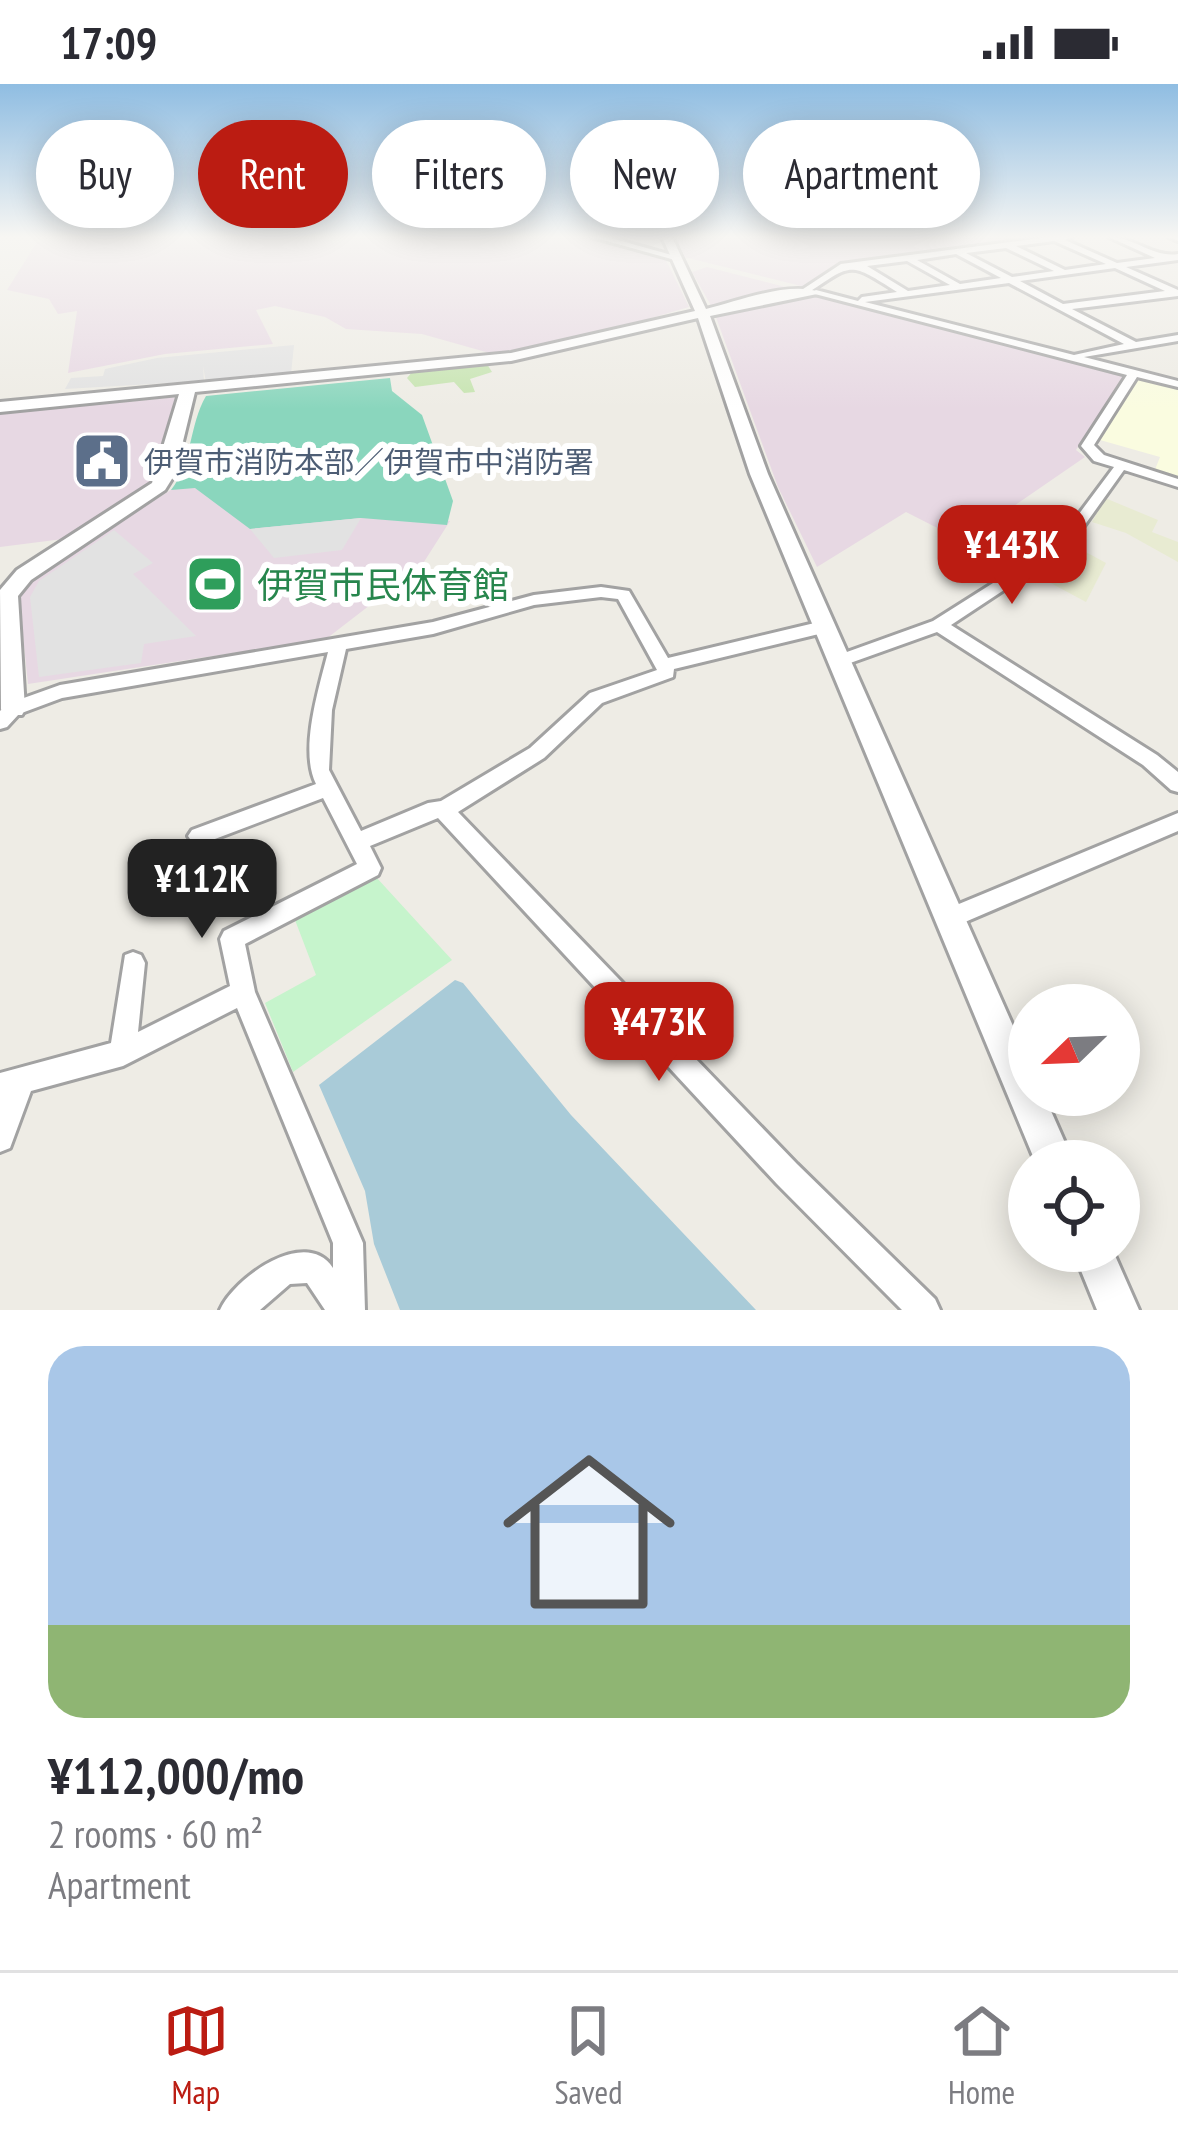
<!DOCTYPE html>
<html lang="en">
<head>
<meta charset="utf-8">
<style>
  :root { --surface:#fff; --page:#f2f2f3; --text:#2b2b33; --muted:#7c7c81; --line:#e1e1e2; --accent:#bb1c12 }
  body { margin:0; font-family:"PT Sans Narrow","Noto Sans JP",sans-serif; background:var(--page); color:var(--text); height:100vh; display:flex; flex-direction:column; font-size:45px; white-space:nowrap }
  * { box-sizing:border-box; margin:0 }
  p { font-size:39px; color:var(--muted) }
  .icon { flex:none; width:66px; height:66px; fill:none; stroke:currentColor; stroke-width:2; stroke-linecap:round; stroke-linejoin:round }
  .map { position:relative; height:1226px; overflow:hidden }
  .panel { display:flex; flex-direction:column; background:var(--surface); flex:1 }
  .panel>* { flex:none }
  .hud { position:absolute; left:36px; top:36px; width:1107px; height:108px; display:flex; gap:24px }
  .needle { width:78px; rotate:247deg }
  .tools { position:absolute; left:1008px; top:900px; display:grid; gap:24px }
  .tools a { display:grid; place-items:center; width:132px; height:132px; border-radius:50%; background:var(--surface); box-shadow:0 6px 30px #0003; font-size:60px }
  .price { position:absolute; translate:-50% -102px; padding:0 27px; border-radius:24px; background:var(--accent); color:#fff; font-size:39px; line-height:78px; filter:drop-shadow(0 3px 6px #0008) }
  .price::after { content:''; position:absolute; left:50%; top:72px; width:36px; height:27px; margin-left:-18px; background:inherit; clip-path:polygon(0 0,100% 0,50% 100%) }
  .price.current { background:#222; color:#fff }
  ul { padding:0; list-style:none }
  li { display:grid; align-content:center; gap:24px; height:636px; padding:0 48px }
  li span { display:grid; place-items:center; height:372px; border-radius:36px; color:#555 }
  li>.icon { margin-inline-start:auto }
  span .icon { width:216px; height:216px; fill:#fffc; stroke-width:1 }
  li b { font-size:51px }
  .pill { padding:0 42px; border-radius:54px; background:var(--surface); box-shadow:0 6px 30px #0003; font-size:42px; line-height:108px }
  .pill.current { background:var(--accent); color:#fff }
  .status { display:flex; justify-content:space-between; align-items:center; height:84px; padding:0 60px; background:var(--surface); direction:ltr }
  .status svg { height:33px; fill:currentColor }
  .dock { display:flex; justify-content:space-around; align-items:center; height:168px; border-top:3px solid var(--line); background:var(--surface); font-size:33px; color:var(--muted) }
  .dock a { display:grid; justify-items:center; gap:6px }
  .dock .current { color:var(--accent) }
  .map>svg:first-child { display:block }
  .industrial { fill:#e7d8e3 }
  .education { fill:#fafce0 }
  .farmland { fill:#e8ebd2 }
  .grass { fill:#c6e4b0 }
  .park { fill:#c6f4cc }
  .pitch { fill:#8ad6bd }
  .parking { fill:#e2e2e2 }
  .water { fill:#a9cbd8 }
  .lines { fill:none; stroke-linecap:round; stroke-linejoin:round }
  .minor-casing { stroke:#a2a2a2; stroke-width:6 }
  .tertiary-casing { stroke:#a2a2a2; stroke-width:6 }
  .minor { fill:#fff; fill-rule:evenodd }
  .tertiary { fill:#fff; fill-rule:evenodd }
  .labels { text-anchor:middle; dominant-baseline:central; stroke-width:12; stroke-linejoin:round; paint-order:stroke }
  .far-service-label { font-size:30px; fill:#4e5e75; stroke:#fff; text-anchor:start }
  .leisure-label { font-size:36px; fill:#27864d; stroke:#fff; text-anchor:start }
</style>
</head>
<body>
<div class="status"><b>17:09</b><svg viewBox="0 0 49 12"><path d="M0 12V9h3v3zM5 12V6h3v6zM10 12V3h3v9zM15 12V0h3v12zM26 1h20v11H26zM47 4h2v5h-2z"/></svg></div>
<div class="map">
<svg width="1178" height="1226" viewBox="0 0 1178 1226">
  <rect width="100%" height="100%" fill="#eeece5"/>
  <path class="industrial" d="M 76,153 L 320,153 L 335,159 L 354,153 L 591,153 L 664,172 L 689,223 L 573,257 L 493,270 L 422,250 L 346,245 L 325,233 L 275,222 L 256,226 L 273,260 L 165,270 L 68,289 L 77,227 L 58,230 L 49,215 L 7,206 L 37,158 Z
    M 676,153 L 1053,153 L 838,182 L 805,203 L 684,173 Z
    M 707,183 L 1125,290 L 1076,366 L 1085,373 L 963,457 L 906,428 L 817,483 L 778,403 L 713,225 L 692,188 Z
    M 178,313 L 150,400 L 63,455 L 0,463 L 0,330 Z
    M 197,401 L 367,432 L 450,437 L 422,481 L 326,555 L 28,600 L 19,514 L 30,495 L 174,404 Z"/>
  <path class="education" d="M 1143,295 L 1178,304 L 1178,395 L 1154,388 L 1160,373 L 1100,356 L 1137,296 Z"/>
  <path class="farmland" d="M 1105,414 L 1158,436 L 1152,448 L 1178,458 L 1178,478 L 1126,449 L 1092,438 Z
    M 1071,460 L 1106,479 L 1086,518 L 1032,489 Z"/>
  <path class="grass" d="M 487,280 L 492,288 L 470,295 L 475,308 L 464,309 L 454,298 L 415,303 L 407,294 L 412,288 Z"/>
  <path class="park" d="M 376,793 L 452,876 L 293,988 L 265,919 L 316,891 L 295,836 Z"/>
  <path class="pitch" d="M 390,294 L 392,307 L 422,331 L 453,417 L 447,441 L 361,434 L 250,445 L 195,404 L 171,406 C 192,380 189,341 206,312 Z"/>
  <path class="parking" d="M 294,261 L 291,290 L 206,298 L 203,282 L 204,297 L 65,305 L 71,294 L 103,292 L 105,285 L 157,274 Z
    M 361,434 L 342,466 L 274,474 L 250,445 Z
    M 114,446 L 153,479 L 133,490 L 196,552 L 144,560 L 141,579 L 39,593 L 30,513 L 39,497 Z"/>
  <path class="water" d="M 455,896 L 463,899 L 571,1031 L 756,1226 L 400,1226 L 374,1160 L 365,1107 L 319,1001 Z"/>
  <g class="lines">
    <defs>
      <path id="minor" d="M 592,153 L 607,153 L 679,173 L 675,176 Z
        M 1048,153 L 1072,153 L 1065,156 L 1117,179 L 1155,174 L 1109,153 C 1134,153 1154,174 1178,170 L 1178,176 L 1126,183 L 1178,206 L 1178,212 L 1072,225 L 1136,258 L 1178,251 L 1178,257 L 1084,273 L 1178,297 L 1178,303 L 1137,293 L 1094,361 L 1104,371 L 1178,395 L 1178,403 L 1124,386 L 1074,456 L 1057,471 L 951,541 L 1157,671 L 1178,688 L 1178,708 L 1171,706 L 1143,681 L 937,548 L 839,583 L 830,577 L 833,573 L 933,537 L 1047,465 L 1064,450 L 1114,383 L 1094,377 L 1081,362 L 1127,291 L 811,209 L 816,206 L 858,217 L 862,213 L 897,208 C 848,177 853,179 805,211 L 797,209 L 841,180 ZM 1054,157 L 1106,180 L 1065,186 L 1016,162 ZM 1006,164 L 1054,187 L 1012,193 L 966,169 ZM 956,170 L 1001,194 L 960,200 L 917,176 ZM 907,177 L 950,201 L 908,207 L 867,182 ZM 1115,184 L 1165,207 L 1063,220 L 1020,197 ZM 1009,199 L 1124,260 L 1074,271 L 865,218 Z
        M 1169,153 L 1178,153 L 1178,157 Z
        M 601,503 L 629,507 L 668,574 L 823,537 L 831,543 L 823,549 L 674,585 L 673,593 L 602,619 L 544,674 L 458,728 L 797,1080 L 935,1215 L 940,1226 L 902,1226 L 777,1100 L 438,734 L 370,762 L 381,784 L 378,791 L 245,860 L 255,908 L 363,1159 L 365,1226 L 325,1226 L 307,1199 L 290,1200 L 260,1226 L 220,1226 C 234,1194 306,1142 333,1184 L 333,1159 L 237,924 L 123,982 L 31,1007 L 10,1064 L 0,1068 L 0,989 L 111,959 L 125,871 L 133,868 L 141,871 L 145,879 L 138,948 L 230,902 L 220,855 L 224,847 L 357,780 L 323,714 L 199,761 L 192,758 L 188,752 L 192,746 L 316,700 C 299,666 319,604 328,568 L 62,614 L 19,630 L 7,643 L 0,645 L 0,627 L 7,620 L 60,601 L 433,538 L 534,511 ZM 601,513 L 618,515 L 657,586 L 590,609 L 530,664 L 441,717 L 428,719 L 361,747 L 329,686 L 332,626 L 346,565 L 433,550 L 534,521 Z
        M 1178,729 L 1178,747 L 958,841 L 950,845 L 942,841 L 939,834 L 942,827 Z"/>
      <path id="tertiary" d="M 662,153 L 672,153 L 706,225 C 739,217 791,196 822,209 L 710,232 L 768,390 L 1029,978 L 1029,1011 L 1044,1011 L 1073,1077 L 1035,1077 L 750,390 L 698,234 L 511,277 L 195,308 L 175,390 L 165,406 L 31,496 L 18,512 L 25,625 L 22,631 L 4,631 L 1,625 L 0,506 L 17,486 L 152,399 L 179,310 L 0,328 L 0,318 L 511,269 L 695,227 Z
        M 1073,1167 L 1113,1167 L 1139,1226 L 1097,1226 Z"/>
    </defs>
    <use href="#minor" class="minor-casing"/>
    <use href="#tertiary" class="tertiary-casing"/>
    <use href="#minor" class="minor"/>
    <use href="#tertiary" class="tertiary"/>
  </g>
  <linearGradient id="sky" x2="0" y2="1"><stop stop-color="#8fbde2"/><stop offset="0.47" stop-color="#f7f6f3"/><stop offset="1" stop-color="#f7f6f3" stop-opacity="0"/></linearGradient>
  <rect width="1178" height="325" fill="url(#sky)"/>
  <defs>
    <symbol id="civic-square" viewBox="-11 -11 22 22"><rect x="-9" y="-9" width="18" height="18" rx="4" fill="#5c6f8a" stroke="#fff"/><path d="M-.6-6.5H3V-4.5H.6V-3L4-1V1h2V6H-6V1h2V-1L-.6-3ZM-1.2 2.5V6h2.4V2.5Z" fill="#fff"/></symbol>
    <symbol id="stadium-square" viewBox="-11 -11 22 22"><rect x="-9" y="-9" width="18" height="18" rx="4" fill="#2e9e5b" stroke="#fff"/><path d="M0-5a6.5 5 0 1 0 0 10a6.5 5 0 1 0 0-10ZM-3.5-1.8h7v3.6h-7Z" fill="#fff"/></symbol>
  </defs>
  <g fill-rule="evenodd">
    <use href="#civic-square" x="69" y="344" width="66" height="66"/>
    <use href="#stadium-square" x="182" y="467" width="66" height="66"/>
  </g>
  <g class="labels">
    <g class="far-service-label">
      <text x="144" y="377">伊賀市消防本部／伊賀市中消防署</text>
    </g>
    <g class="leisure-label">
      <text x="257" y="500">伊賀市民体育館</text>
    </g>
  </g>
</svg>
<div class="tools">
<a><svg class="needle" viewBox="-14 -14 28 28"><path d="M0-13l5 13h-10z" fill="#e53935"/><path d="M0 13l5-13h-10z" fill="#7c7c81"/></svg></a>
<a><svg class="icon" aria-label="locate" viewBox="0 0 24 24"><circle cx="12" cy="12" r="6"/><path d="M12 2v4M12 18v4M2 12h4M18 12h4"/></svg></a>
</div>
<b class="price" style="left:1012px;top:523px">¥143K</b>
<b class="price current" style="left:202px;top:857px">¥112K</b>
<b class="price" style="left:659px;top:1000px">¥473K</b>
<div class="hud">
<a class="pill">Buy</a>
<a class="pill current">Rent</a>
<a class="pill">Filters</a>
<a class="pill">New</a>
<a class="pill">Apartment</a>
</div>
</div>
<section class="panel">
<ul>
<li><span style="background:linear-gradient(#a9c7e8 75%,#8fb573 0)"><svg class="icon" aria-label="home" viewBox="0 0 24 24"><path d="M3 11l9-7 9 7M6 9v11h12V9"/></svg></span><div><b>¥112,000/mo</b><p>2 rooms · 60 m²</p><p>Apartment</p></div></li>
</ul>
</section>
<nav class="dock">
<a class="current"><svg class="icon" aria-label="map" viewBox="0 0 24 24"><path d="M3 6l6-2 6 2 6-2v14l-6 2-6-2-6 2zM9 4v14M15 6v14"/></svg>Map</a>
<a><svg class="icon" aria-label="saved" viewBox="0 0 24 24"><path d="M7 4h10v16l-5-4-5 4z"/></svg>Saved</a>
<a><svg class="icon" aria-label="home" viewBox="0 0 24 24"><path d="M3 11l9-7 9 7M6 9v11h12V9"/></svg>Home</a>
</nav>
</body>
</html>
